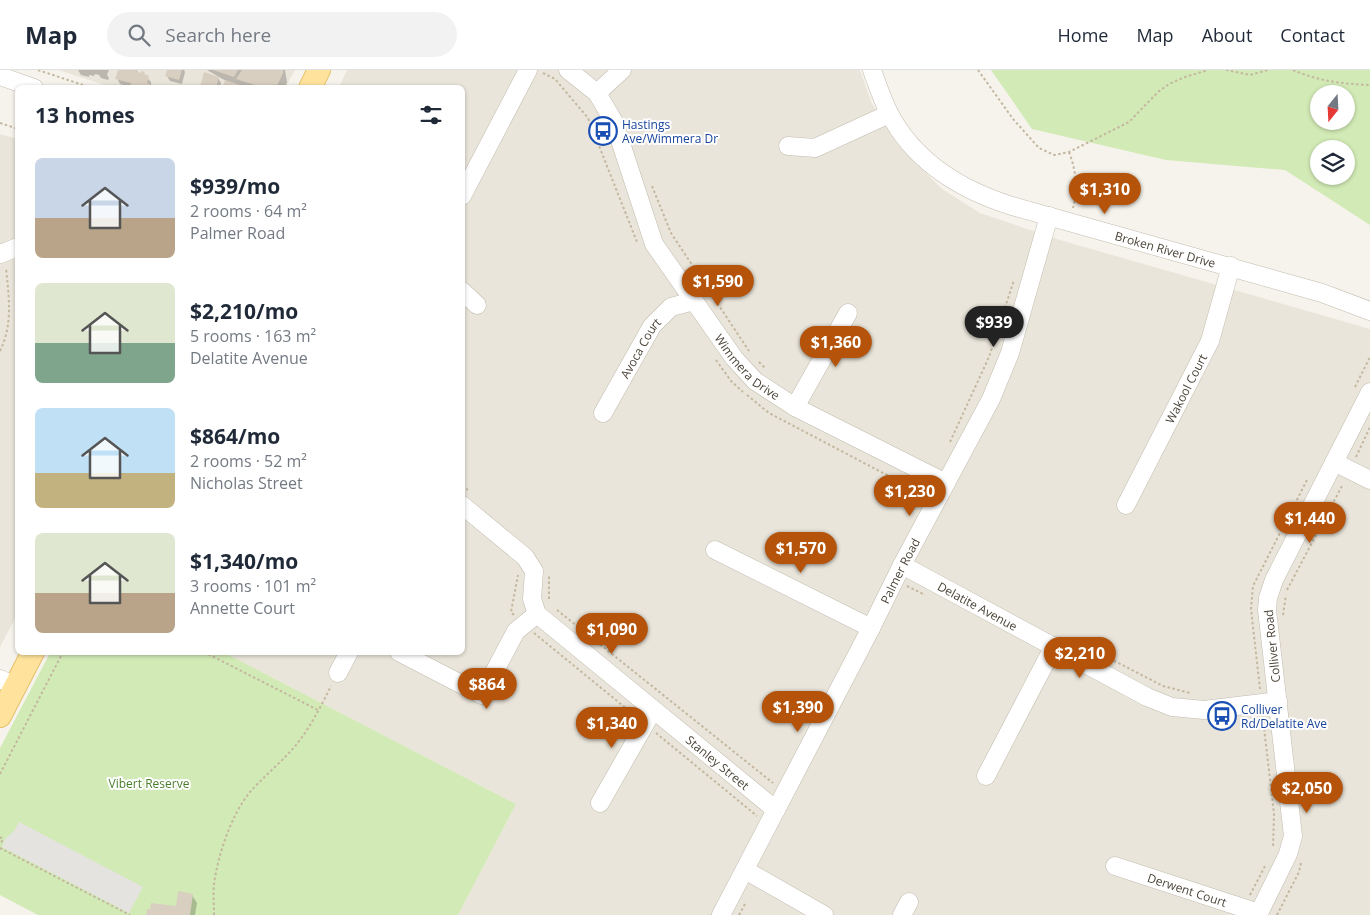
<!DOCTYPE html>
<html lang="en">
<head>
<meta charset="utf-8">
<style>
  :root { --surface:#fff; --page:#f2f2f3; --text:#1f2937; --muted:#747a83; --line:#e0e1e3; --accent:#b45309 }
  body { margin:0; font-family:"Open Sans",sans-serif; background:var(--page); color:var(--text); height:100vh; display:flex; flex-direction:column; font-size:19px; white-space:nowrap }
  * { box-sizing:border-box; margin:0 }
  p { font-size:16px; color:var(--muted) }
  .icon { flex:none; width:28px; height:28px; fill:none; stroke:currentColor; stroke-width:2; stroke-linecap:round; stroke-linejoin:round }
  .map { position:relative; flex:1; overflow:hidden }
  .drawer { position:absolute; left:15px; top:15px; width:450px; height:570px; display:flex; flex-direction:column; background:var(--surface); border-radius:8px; box-shadow:0 1px 4px #0004 }
  .drawer>* { flex:none }
  .needle { width:32px; rotate:198deg }
  .fabs { position:absolute; left:1310px; top:15px; display:grid; gap:10px }
  .fabs a { display:grid; place-items:center; width:45px; height:45px; border-radius:50%; background:var(--surface); box-shadow:0 1px 4px #0004; font-size:25px }
  .price { position:absolute; translate:-50% -42px; padding:0 11px; border-radius:18px; background:var(--accent); color:#fff; font-size:16px; line-height:32px; filter:drop-shadow(0 1px 2px #0008) }
  .price::after { content:''; position:absolute; left:50%; top:30px; width:15px; height:11px; margin-left:-8px; background:inherit; clip-path:polygon(0 0,100% 0,50% 100%) }
  .price.selected { background:#222; color:#fff }
  ul { padding:0; list-style:none }
  li { display:flex; align-items:center; gap:15px; height:125px; padding:0 20px }
  li span { display:grid; place-items:center; flex:none; width:140px; height:100px; border-radius:8px; color:#555 }
  li>.icon { margin-inline-start:auto }
  span .icon { width:60px; height:60px; fill:#fffc; stroke-width:1 }
  li b { font-size:21px }
  h2 { display:flex; justify-content:space-between; align-items:center; height:60px; padding:0 20px; font-size:21px }
  header { display:flex; align-items:center; gap:30px; box-sizing:border-box; height:70px; padding:0 25px; background:var(--surface); border-bottom:1px solid var(--line) }
  header strong { font-size:24px }
  nav { display:flex; gap:28px; margin-inline-start:auto; font-size:18px }
  .search { width:350px; height:45px; background:var(--page); display:flex; align-items:center; gap:12px; box-sizing:border-box; padding:0 18px; border-radius:28px; color:var(--muted); font-size:19px }
  .map>svg:first-child { display:block }
  .residential { fill:#eae5da }
  .green { fill:#d2eab5; fill-rule:evenodd }
  .parking { fill:#e5e3e0 }
  .shadow { fill:#0003 }
  .building { fill:#d8cfc1 }
  .lines { fill:none; stroke-linecap:round; stroke-linejoin:round }
  .minor-casing { stroke:#c2bbae; stroke-width:19 }
  .major-casing { stroke:#e6c16a; stroke-width:24 }
  .path { stroke:#c4b79f; stroke-width:2; stroke-dasharray:2.5 2.5; stroke-linecap:butt }
  .minor { stroke:#fff; stroke-width:18 }
  .major { stroke:#ffe39c; stroke-width:22 }
  .labels { text-anchor:middle; dominant-baseline:central; stroke-width:4; stroke-linejoin:round; paint-order:stroke }
  .transit-label { font-size:12px; fill:#164399; stroke:#fff; text-anchor:start }
  .street-label { font-size:12px; fill:#4b4439; stroke:#fff }
  .park-label { font-size:12px; fill:#4a7f2a; stroke:#fff }
</style>
</head>
<body>
<header>
<strong>Map</strong>
<div class="search"><svg class="icon" aria-label="search" viewBox="0 0 24 24"><circle cx="10" cy="10" r="6"/><path d="M15 15l6 6"/></svg>Search here</div>
<nav><a>Home</a><a>Map</a><a>About</a><a>Contact</a></nav>
</header>
<div class="map">
<svg width="1370" height="845" viewBox="0 0 1370 845">
  <rect width="100%" height="100%" fill="#f6f3ec"/>
  <path class="residential" d="M 58,0 L 295,0 L 285,18 L 111,17 Z
    M 347,0 L 860,0 L 872,34 L 897,74 L 942,119 L 980,143 L 1060,170 L 1370,259 L 1370,845 L 458,845 L 516,734 L 225,583 L 462,582 L 462,18 L 339,17 Z
    M 0,64 L 18,69 L 18,543 L 0,577 Z"/>
  <path class="green" d="M 991,0 L 1370,0 L 1370,155 L 1285,100 L 1166,90 L 1032,59 ZM 1319,24 L 1346,24 L 1346,51 L 1319,51 ZM 1319,79 L 1346,79 L 1346,106 L 1319,106 Z
    M 50,583 L 225,583 L 516,734 L 458,845 L 38,845 L 0,825 L 0,678 Z"/>
  <path class="parking" d="M 19,752 L 143,817 L 129,843 L 2,777 L 5,769 L 14,761 Z"/>
  <path class="shadow" d="M 78,0 L 109,0 L 107,5 L 109,8 L 108,10 L 101,8 L 99,5 L 95,4 L 94,6 L 89,5 L 89,7 L 81,5 Z
    M 123,0 L 137,0 L 138,3 L 144,4 L 151,12 L 151,18 L 132,18 L 120,14 L 117,8 Z
    M 168,0 L 184,0 L 185,2 L 182,14 L 170,11 L 167,6 Z
    M 207,0 L 285,0 L 287,12 L 285,18 L 240,16 L 240,18 L 224,18 L 226,11 Z
    M 218,8 L 221,13 L 220,18 L 202,18 Z
    M 192,825 L 197,833 L 195,845 L 148,845 L 177,838 Z"/>
  <path class="building" d="M 118,0 L 137,0 L 136,1 L 141,3 L 141,1 L 145,2 L 144,4 L 149,6 L 147,13 L 150,14 L 149,18 L 130,17 L 131,13 L 115,9 Z
    M 167,0 L 182,0 L 179,10 L 165,6 Z
    M 213,0 L 238,0 L 234,7 Z
    M 242,0 L 283,0 L 283,3 L 276,18 L 265,18 L 236,9 Z
    M 204,2 L 219,7 L 216,18 L 200,17 Z
    M 225,10 L 240,15 L 239,18 L 223,18 Z
    M 178,821 L 193,824 L 190,845 L 146,845 L 147,839 L 150,839 L 151,833 L 176,836 Z"/>
  <g class="lines">
    <defs>
      <g id="minor">
        <path id="s1" d="M 568,0 L 597,23 L 614,52 L 654,174 L 734,288 L 755,311 L 795,337 L 946,413"/>
        <path id="s2" d="M 872,0 C 877,14 882,29 889,43 C 915,93 961,120 1012,136 L 1322,223 L 1370,241"/>
        <path d="M 0,6 L 34,18"/>
        <path d="M 597,23 L 622,0"/>
        <path d="M 788,76 L 815,78 L 889,44"/>
        <path d="M 462,126 L 528,0"/>
        <path d="M 0,184 L 18,177"/>
        <path d="M 462,221 L 477,235"/>
        <path d="M 795,337 L 848,243"/>
        <path id="s3" d="M 603,343 L 652,256 L 671,237 L 694,231"/>
        <path d="M 1334,392 L 1370,410"/>
        <path id="s4" d="M 462,435 L 525,487 L 534,501 L 532,529 L 537,544 L 776,740"/>
        <path id="s5" d="M 1126,435 L 1210,271 L 1231,196"/>
        <path d="M 715,480 L 871,558"/>
        <path id="s6" d="M 902,495 L 1147,627 L 1172,637 L 1204,640 L 1278,631"/>
        <path d="M 399,582 L 482,625 L 516,561 L 537,544"/>
        <path d="M 338,603 L 349,582"/>
        <path d="M 0,609 L 15,616"/>
        <path d="M 986,706 L 1054,576"/>
        <path d="M 600,733 L 653,640"/>
        <path id="s7" d="M 1115,796 L 1259,843"/>
        <path d="M 745,800 L 824,845"/>
        <path id="s8" d="M 721,845 L 871,558 L 902,495 L 991,329 L 1010,283 L 1049,146"/>
        <path d="M 902,845 L 909,832"/>
        <path d="M 1258,845 L 1288,784 L 1293,766 L 1267,540 L 1268,528 L 1274,510 L 1370,322"/>
      </g>
      <path id="major" d="M 310,18 L 319,0
        M 0,646 L 33,582"/>
    </defs>
    <use href="#minor" class="minor-casing"/>
    <use href="#major" class="major-casing"/>
    <path class="path" d="M 38,0 L 92,18
      M 978,0 L 1013,49 L 1039,78 L 1054,85 L 1069,82 L 1129,52 L 1158,22 L 1169,14 L 1185,7 L 1208,0
      M 1226,0 L 1250,5 L 1268,0
      M 1293,0 C 1318,11 1343,14 1370,15
      M 543,3 L 555,9 L 588,48 L 637,172
      M 0,53 L 18,59
      M 1069,82 C 1076,100 1078,119 1073,138
      M 652,116 L 671,163 L 749,281
      M 0,281 C 13,254 9,228 6,198
      M 716,290 L 731,311 L 743,322
      M 759,292 L 766,299
      M 1355,317 L 1370,287
      M 747,325 L 769,343 L 923,424
      M 950,372 L 989,287 L 1014,210
      M 1356,387 L 1370,357
      M 462,416 L 468,420
      M 907,516 L 925,525
      M 1287,520 L 1343,414
      M 549,529 L 549,506
      M 557,540 L 773,713
      M 514,545 L 511,542 L 518,505
      M 1283,545 L 1286,525
      M 534,563 L 633,644
      M 204,582 L 318,640
      M 1105,586 L 1163,616 L 1190,623
      M 1260,619 L 1251,539 L 1253,516 L 1308,408
      M 1263,649 L 1274,744 L 1273,778
      M 656,663 L 757,746
      M 0,704 L 63,582
      M 0,767 L 3,769 L 0,775
      M 0,778 L 130,845
      M 1250,825 L 1265,796
      M 214,845 C 214,835 213,824 214,814 C 218,785 231,745 250,722 C 264,706 282,692 296,675 C 310,658 321,636 331,616
      M 739,845 L 745,834
      M 1277,845 L 1299,802 L 1301,793"/>
    <use href="#minor" class="minor"/>
    <use href="#major" class="major"/>
  </g>
  <defs>
    <symbol id="bus-ring" viewBox="-11 -11 22 22"><circle r="9.5" fill="#fff" stroke="#1a4fb4" stroke-width="1.5"/><path d="M-5-6H5V4H4V6H2V4H-2V6H-4V4H-5ZM-3.5-4V0h7V-4ZM-3.5 1.2v1.5H-2V1.2ZM2 1.2v1.5H3.5V1.2Z" fill="#1a4fb4"/></symbol>
  </defs>
  <g fill-rule="evenodd">
    <use href="#bus-ring" x="587" y="45" width="32" height="32"/>
    <use href="#bus-ring" x="1206" y="630" width="32" height="32"/>
  </g>
  <g class="labels">
    <g class="transit-label">
      <text x="622" y="54">Hastings<tspan x="622" dy="14">Ave/Wimmera Dr</tspan></text>
      <text x="1241" y="639">Colliver<tspan x="1241" dy="14">Rd/Delatite Ave</tspan></text>
    </g>
    <g class="street-label">
      <text stroke="none"><textPath href="#s2" startOffset="364">Broken River Drive</textPath></text>
      <text stroke="none"><textPath href="#s3" startOffset="75">Avoca Court</textPath></text>
      <text stroke="none"><textPath href="#s1" startOffset="354">Wimmera Drive</textPath></text>
      <text stroke="none"><textPath href="#s5" startOffset="131">Wakool Court</textPath></text>
      <text stroke="none"><textPath href="#s8" startOffset="388">Palmer Road</textPath></text>
      <text stroke="none"><textPath href="#s6" startOffset="86">Delatite Avenue</textPath></text>
      <text transform="translate(1272 576) rotate(-96)">Colliver Road</text>
      <text stroke="none"><textPath href="#s4" startOffset="376">Stanley Street</textPath></text>
      <text stroke="none"><textPath href="#s7" startOffset="76">Derwent Court</textPath></text>
    </g>
    <g class="park-label">
      <text x="149" y="713">Vibert Reserve</text>
    </g>
  </g>
</svg>
<div class="fabs">
<a><svg class="needle" viewBox="-14 -14 28 28"><path d="M0-13l5 13h-10z" fill="#e53935"/><path d="M0 13l5-13h-10z" fill="#747a83"/></svg></a>
<a><svg class="icon" aria-label="layers" viewBox="0 0 24 24"><path d="M12 4l9 5-9 5-9-5zM3 14l9 5 9-5"/></svg></a>
</div>
<b class="price" style="left:1105px;top:145px">$1,310</b>
<b class="price" style="left:718px;top:237px">$1,590</b>
<b class="price selected" style="left:994px;top:278px">$939</b>
<b class="price" style="left:836px;top:298px">$1,360</b>
<b class="price" style="left:910px;top:447px">$1,230</b>
<b class="price" style="left:1310px;top:474px">$1,440</b>
<b class="price" style="left:801px;top:504px">$1,570</b>
<b class="price" style="left:612px;top:585px">$1,090</b>
<b class="price" style="left:1080px;top:609px">$2,210</b>
<b class="price" style="left:487px;top:640px">$864</b>
<b class="price" style="left:798px;top:663px">$1,390</b>
<b class="price" style="left:612px;top:679px">$1,340</b>
<b class="price" style="left:1307px;top:744px">$2,050</b>
<section class="drawer">
<h2>13 homes<svg class="icon" aria-label="filters" viewBox="0 0 24 24"><path d="M4 7h16M4 17h16"/><circle cx="9" cy="7" r="2"/><circle cx="15" cy="17" r="2"/></svg></h2>
<ul>
<li><span style="background:linear-gradient(#c9d6e8 60%,#b9a48a 0)"><svg class="icon" aria-label="home" viewBox="0 0 24 24"><path d="M3 11l9-7 9 7M6 9v11h12V9"/></svg></span><div><b>$939/mo</b><p>2 rooms · 64 m²</p><p>Palmer Road</p></div></li>
<li><span style="background:linear-gradient(#dfe7d0 60%,#7fa58c 0)"><svg class="icon" aria-label="home" viewBox="0 0 24 24"><path d="M3 11l9-7 9 7M6 9v11h12V9"/></svg></span><div><b>$2,210/mo</b><p>5 rooms · 163 m²</p><p>Delatite Avenue</p></div></li>
<li><span style="background:linear-gradient(#bfe0f5 65%,#c2b280 0)"><svg class="icon" aria-label="home" viewBox="0 0 24 24"><path d="M3 11l9-7 9 7M6 9v11h12V9"/></svg></span><div><b>$864/mo</b><p>2 rooms · 52 m²</p><p>Nicholas Street</p></div></li>
<li><span style="background:linear-gradient(#dfe7d0 60%,#b9a48a 0)"><svg class="icon" aria-label="home" viewBox="0 0 24 24"><path d="M3 11l9-7 9 7M6 9v11h12V9"/></svg></span><div><b>$1,340/mo</b><p>3 rooms · 101 m²</p><p>Annette Court</p></div></li>
</ul>
</section>
</div>
</body>
</html>
